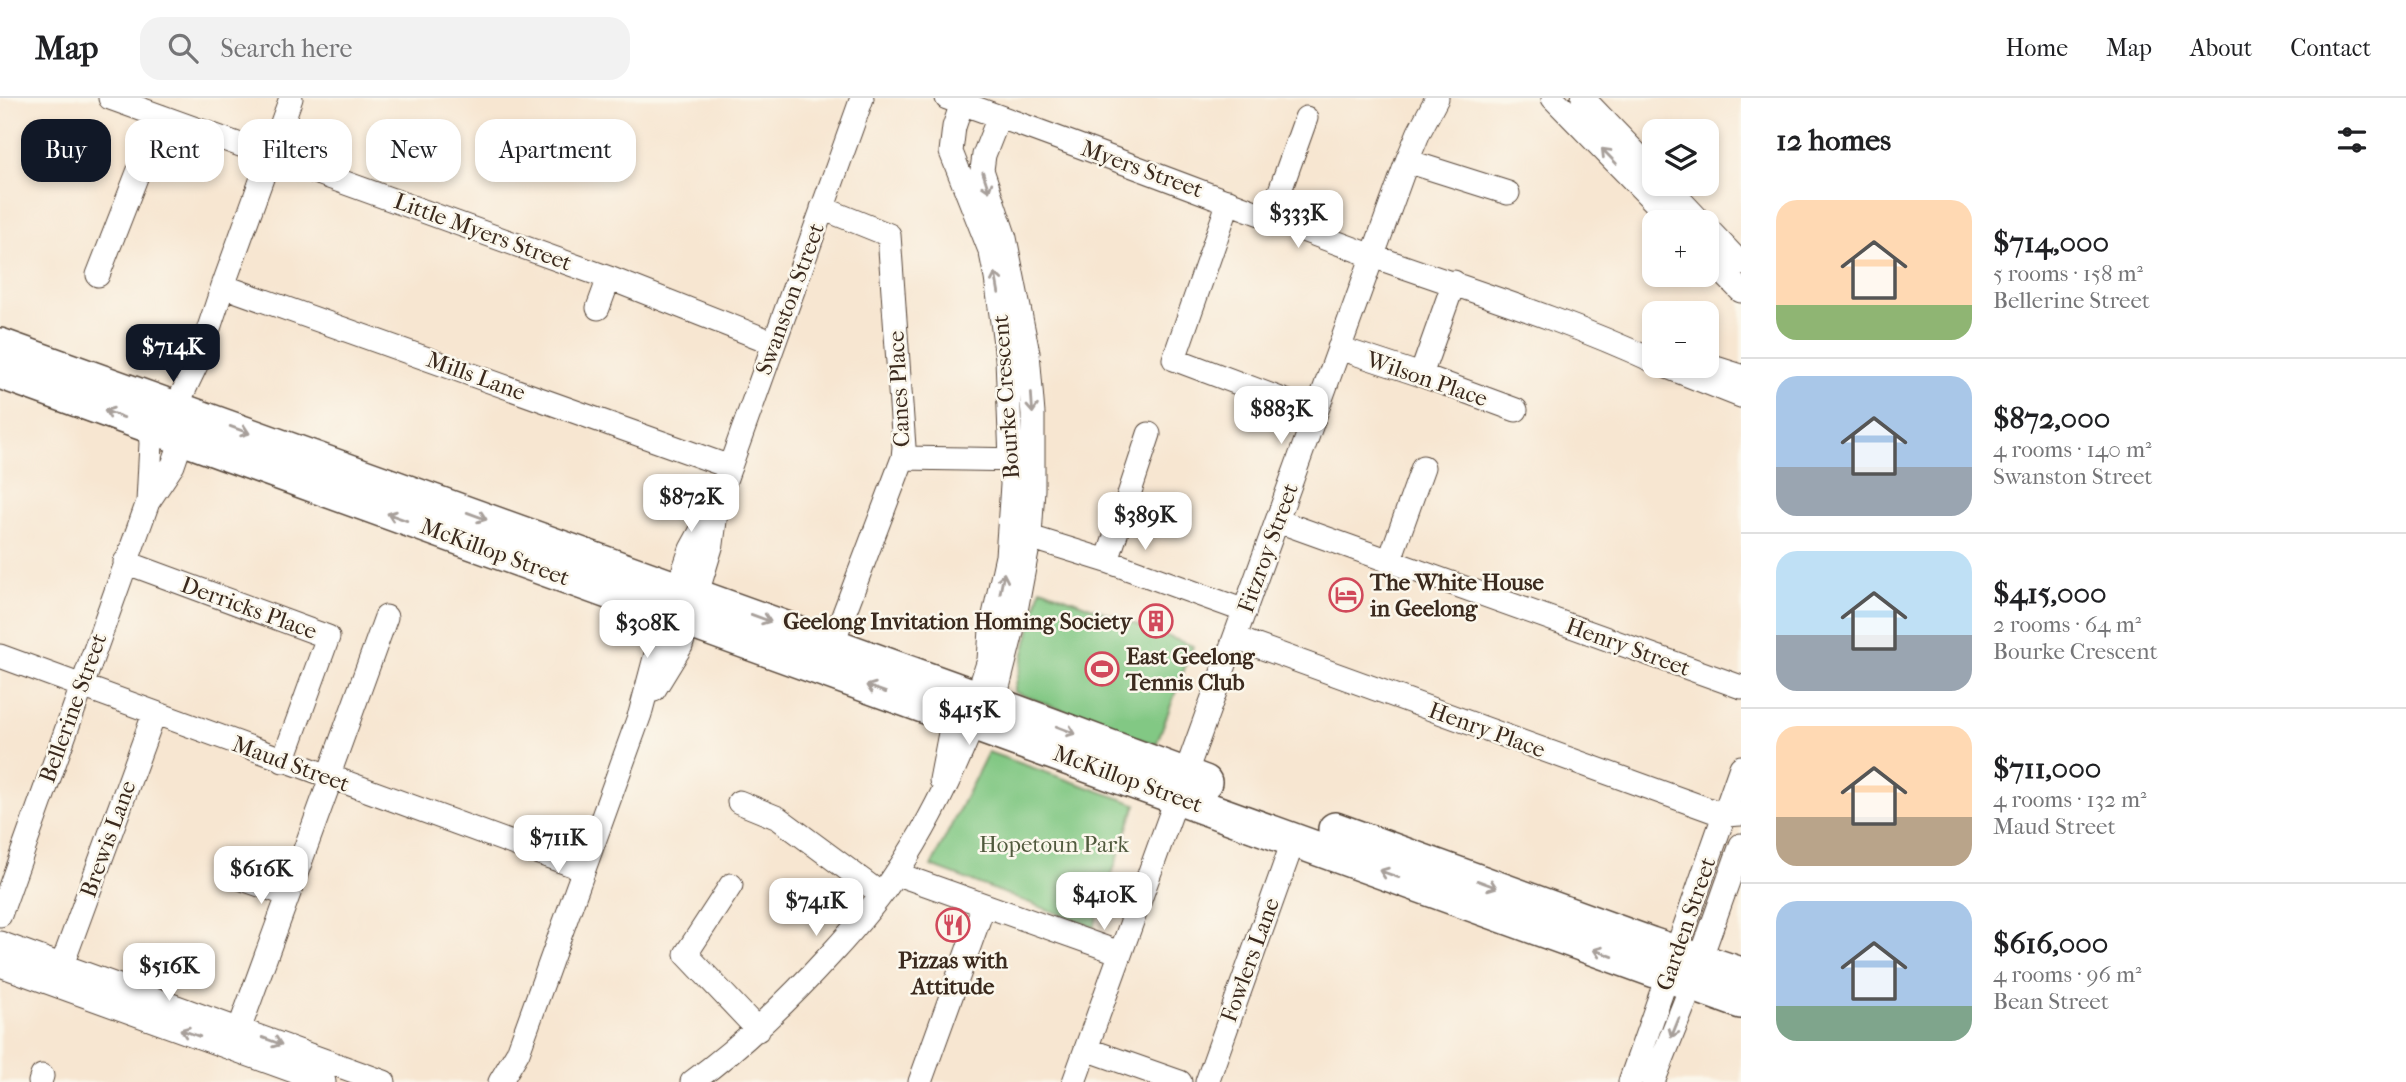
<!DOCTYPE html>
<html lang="en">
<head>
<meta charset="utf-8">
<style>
  :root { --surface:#fff; --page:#f2f2f2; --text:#202124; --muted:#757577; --line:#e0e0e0; --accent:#111827 }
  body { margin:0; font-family:"IM FELL French Canon",serif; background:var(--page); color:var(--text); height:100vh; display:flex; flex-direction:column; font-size:26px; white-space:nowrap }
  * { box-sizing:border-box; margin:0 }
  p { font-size:23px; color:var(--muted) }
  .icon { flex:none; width:38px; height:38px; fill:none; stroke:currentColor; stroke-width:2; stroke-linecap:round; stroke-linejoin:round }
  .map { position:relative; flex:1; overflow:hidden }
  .details { display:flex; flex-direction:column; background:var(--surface); width:665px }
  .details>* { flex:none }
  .top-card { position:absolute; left:21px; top:21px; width:665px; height:63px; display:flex; gap:14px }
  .fabs { position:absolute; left:1642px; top:21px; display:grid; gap:14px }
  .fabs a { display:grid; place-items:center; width:77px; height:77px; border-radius:14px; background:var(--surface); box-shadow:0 4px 10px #0003; font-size:35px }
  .price { position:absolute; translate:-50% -60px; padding:0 16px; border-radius:14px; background:#fff; color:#222; font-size:23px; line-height:46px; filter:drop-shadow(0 2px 4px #0008) }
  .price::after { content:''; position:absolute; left:50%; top:42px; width:21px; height:16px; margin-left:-10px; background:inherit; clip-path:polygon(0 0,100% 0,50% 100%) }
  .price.selected { background:var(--accent); color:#fff }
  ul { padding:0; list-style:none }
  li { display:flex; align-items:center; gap:21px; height:175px; padding:0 35px }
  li+li { border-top:2px solid var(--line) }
  li span { display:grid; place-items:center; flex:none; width:196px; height:140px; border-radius:21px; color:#555 }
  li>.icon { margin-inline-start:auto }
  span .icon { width:84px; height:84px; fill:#fffc; stroke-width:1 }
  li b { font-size:30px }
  h2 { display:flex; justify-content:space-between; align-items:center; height:84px; padding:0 35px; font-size:30px }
  .chip { padding:0 24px; border-radius:21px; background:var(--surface); box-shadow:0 4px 10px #0003; font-size:24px; line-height:63px }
  .chip.selected { background:var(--accent); color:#fff }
  header { display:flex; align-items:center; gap:42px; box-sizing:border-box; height:98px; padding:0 35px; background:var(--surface); border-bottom:2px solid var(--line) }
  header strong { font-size:33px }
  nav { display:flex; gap:38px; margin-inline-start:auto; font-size:24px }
  .search { width:490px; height:63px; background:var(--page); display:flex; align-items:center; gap:18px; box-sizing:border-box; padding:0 24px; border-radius:21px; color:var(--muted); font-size:26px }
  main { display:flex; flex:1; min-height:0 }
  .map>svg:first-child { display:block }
  .green { fill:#82c884; stroke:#5e7951; stroke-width:2 }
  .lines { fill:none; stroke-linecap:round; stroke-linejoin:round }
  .minor-casing { stroke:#574639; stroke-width:25 }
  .highway-casing { stroke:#574639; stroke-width:36 }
  .minor { stroke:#fff; stroke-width:23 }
  .highway { stroke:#fff; stroke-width:33 }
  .oneway { stroke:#a79f9a }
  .labels { text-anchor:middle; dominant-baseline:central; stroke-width:5; stroke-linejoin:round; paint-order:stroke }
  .street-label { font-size:23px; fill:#3b2a1e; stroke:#fbf7ec }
  .poi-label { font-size:23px; font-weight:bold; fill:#3b2a1e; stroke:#fbf7ec; text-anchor:start }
  .park-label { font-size:23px; fill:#50593d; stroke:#fbf7ec }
</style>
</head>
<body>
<header>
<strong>Map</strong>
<div class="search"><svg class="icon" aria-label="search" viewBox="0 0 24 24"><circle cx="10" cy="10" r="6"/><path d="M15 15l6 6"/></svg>Search here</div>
<nav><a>Home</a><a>Map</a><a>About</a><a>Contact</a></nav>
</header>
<main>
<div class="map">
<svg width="1741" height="984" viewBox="0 0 1741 984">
  <rect width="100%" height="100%" fill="#fbf7ec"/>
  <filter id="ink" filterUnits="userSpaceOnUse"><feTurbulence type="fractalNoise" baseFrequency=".0143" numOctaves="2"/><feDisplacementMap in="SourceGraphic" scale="14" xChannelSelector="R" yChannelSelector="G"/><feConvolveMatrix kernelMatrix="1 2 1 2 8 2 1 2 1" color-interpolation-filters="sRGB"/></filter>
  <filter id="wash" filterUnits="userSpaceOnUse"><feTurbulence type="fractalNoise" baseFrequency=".00686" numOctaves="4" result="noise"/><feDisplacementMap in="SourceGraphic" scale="28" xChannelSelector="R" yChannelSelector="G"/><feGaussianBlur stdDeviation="1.57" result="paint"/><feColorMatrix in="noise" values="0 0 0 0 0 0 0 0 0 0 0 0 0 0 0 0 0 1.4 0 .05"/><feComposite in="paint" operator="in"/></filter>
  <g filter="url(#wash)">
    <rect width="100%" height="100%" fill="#f7e6d1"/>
    <path class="green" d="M 1041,490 L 1193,548 L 1156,647 L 1014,594 Z
      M 988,654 L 1136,706 L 1094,829 L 931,768 Z"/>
  </g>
  <g filter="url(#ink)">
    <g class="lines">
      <defs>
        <path id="minor" d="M 110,0 L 609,180 L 774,245
          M 947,0 C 1089,50 1229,105 1370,157 C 1465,191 1562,220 1654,263
          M 1553,0 L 1674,124
          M 1583,0 L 1654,74
          M 962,5 L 954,29 L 951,54 L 991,155 L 996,180 L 1007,260 L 1012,387 L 1007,458 L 991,531 L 989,562 L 977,599
          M 1407,63 L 1508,95
          M 1665,86 L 1701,124
          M 1229,103 L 1174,261 L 1315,314
          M 822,110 L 889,137 L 904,349 L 903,360 L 832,547
          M 1271,118 L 1306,20
          M 1706,129 L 1741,166
          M 1706,157 L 1741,193
          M 98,177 L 160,18
          M 223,188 L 730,369
          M 598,210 L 609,180
          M 1339,250 L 1421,277 L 1516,312
          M 1706,267 L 1741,278
          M 1665,268 L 1741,298
          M 1421,277 L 1454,184
          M 903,360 L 1026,362
          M 148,404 L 151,345 L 149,328
          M 1278,423 L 1741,589
          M 1017,435 L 1107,463 L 1245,513
          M 1107,463 L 1149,336
          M 125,464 L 328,539 L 283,663
          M 1389,464 L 1423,369
          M 1235,540 L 1724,717 L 1741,716
          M 0,558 L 583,771
          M 654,592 L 681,548 L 712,446 L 716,415
          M 994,605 L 1012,534 L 1030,438 L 1033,391 L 1033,316 L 1028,255 L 1005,140 L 982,72 L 984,57 L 999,19
          M 328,679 L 386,519
          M 941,682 L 950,635 L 948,624 L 942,615
          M 739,704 L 778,720 L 881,796
          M 897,776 L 1120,855
          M 231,777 L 288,797
          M 731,787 L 686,856 L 758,932
          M 0,817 L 148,404 L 173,367 L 182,341 L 176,309 L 198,263 L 223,188 L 291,0
          M 0,845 L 384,984
          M 0,867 L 324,984
          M 62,867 L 154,616
          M 235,943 L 331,680
          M 1086,951 L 1180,984
          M 40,984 L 42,978
          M 500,984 L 518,954 L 640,616 L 660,541 L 691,451 L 718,402 L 862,0
          M 692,984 C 743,947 787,904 830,857 C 854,831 878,804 897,774 C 927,729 953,676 973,626
          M 920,984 L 984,807
          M 1074,984 L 1407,63 L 1419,34 L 1437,0
          M 1207,984 L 1294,741
          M 1630,984 L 1741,669
          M 1653,984 L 1685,904 L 1741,747"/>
        <path id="highway" d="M 0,247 L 977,599 L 1205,684
          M 0,274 L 1741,904
          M 1335,731 L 1651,846 L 1741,876"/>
      </defs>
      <use href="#minor" class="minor-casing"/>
      <use href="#highway" class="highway-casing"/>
      <use href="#minor" class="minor"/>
      <use href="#highway" class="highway"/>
    </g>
    <defs><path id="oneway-shaft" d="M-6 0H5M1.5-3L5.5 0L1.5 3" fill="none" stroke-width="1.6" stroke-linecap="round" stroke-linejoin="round" transform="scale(1.75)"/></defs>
    <g class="oneway">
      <use href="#oneway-shaft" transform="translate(1609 58) rotate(-134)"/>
      <use href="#oneway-shaft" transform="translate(986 84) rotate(72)"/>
      <use href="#oneway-shaft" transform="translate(997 185) rotate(-100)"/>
      <use href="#oneway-shaft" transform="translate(1032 305) rotate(86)"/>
      <use href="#oneway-shaft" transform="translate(114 316) rotate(-160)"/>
      <use href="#oneway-shaft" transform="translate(240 332) rotate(20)"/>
      <use href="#oneway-shaft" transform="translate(477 418) rotate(20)"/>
      <use href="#oneway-shaft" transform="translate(397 419) rotate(-160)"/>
      <use href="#oneway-shaft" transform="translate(1002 485) rotate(-79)"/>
      <use href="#oneway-shaft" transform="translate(761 520) rotate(20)"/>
      <use href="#oneway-shaft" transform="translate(876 591) rotate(-160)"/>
      <use href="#oneway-shaft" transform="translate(1066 632) rotate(21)"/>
      <use href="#oneway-shaft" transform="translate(1389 776) rotate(-160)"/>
      <use href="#oneway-shaft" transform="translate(1487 786) rotate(20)"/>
      <use href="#oneway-shaft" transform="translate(1603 855) rotate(-160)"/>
      <use href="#oneway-shaft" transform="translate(1675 930) rotate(112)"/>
      <use href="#oneway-shaft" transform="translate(190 935) rotate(-160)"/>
      <use href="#oneway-shaft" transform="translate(272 943) rotate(20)"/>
    </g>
  </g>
  <defs>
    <symbol id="hotel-ring" viewBox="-11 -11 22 22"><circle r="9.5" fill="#fbf7ec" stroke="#d1495b" stroke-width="1.5"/><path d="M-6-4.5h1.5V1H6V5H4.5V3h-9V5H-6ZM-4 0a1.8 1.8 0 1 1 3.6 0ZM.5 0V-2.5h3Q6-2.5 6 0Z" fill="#d1495b"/></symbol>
    <symbol id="building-ring" viewBox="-11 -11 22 22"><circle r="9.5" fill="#fbf7ec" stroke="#d1495b" stroke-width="1.5"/><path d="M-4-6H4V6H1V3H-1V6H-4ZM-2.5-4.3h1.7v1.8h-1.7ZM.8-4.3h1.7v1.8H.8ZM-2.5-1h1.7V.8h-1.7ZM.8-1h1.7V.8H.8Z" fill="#d1495b"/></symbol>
    <symbol id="stadium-ring" viewBox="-11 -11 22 22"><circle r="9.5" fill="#fbf7ec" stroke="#d1495b" stroke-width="1.5"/><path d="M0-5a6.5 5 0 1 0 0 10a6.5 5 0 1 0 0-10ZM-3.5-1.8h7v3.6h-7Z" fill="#d1495b"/></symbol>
    <symbol id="restaurant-ring" viewBox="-11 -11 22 22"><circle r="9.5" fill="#fbf7ec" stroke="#d1495b" stroke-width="1.5"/><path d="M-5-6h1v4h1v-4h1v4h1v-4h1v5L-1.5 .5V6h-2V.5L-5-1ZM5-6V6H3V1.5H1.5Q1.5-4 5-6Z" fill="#d1495b"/></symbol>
  </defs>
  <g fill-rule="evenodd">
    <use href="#hotel-ring" x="1327" y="478" width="38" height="38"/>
    <use href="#building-ring" x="1137" y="504" width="38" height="38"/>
    <use href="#stadium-ring" x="1083" y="552" width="38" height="38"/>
    <use href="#restaurant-ring" x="934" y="808" width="38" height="38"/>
  </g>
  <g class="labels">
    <g class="street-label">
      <text transform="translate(1142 71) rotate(20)">Myers Street</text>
      <text transform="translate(483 134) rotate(20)">Little Myers Street</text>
      <text transform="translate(790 201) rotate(-70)">Swanston Street</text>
      <text transform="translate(476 278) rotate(20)">Mills Lane</text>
      <text transform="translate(1427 281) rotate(19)">Wilson Place</text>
      <text transform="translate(899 291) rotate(-93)">Canes Place</text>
      <text transform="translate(1006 299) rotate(-94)">Bourke Crescent</text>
      <text transform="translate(1268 450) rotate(-70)">Fitzroy Street</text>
      <text transform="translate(495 454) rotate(20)">McKillop Street</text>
      <text transform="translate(249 510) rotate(20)">Derricks Place</text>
      <text transform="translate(1628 549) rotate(20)">Henry Street</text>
      <text transform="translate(73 610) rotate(-70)">Bellerine Street</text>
      <text transform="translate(1487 632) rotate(20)">Henry Place</text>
      <text transform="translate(291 666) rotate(20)">Maud Street</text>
      <text transform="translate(1128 681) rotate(20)">McKillop Street</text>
      <text transform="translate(108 741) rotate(-70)">Brewis Lane</text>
      <text transform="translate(1686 826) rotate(-71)">Garden Street</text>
      <text transform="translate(1250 862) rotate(-70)">Fowlers Lane</text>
    </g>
    <g class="poi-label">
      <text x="1370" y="484">The White House<tspan x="1370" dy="26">in Geelong</tspan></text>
      <text x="1132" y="523" text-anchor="end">Geelong Invitation Homing Society</text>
      <text x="1126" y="558">East Geelong<tspan x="1126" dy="26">Tennis Club</tspan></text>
      <text x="953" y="862" text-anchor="middle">Pizzas with<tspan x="953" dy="26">Attitude</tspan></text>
    </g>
    <g class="park-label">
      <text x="1054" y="746">Hopetoun Park</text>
    </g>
  </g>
</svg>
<div class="fabs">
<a><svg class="icon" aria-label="layers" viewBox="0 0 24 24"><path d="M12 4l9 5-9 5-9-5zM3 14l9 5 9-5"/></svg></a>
<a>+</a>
<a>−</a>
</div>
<b class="price" style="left:1298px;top:152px">$333K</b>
<b class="price selected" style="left:173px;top:286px">$714K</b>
<b class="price" style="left:1281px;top:348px">$883K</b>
<b class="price" style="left:691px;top:436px">$872K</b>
<b class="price" style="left:1145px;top:454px">$389K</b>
<b class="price" style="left:647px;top:562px">$308K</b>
<b class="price" style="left:969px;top:649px">$415K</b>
<b class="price" style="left:558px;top:777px">$711K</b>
<b class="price" style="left:261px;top:808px">$616K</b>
<b class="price" style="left:1104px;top:834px">$410K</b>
<b class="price" style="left:816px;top:840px">$741K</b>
<b class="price" style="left:169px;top:905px">$516K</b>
<div class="top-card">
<a class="chip selected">Buy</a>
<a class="chip">Rent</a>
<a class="chip">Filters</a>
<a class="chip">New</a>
<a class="chip">Apartment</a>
</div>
</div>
<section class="details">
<h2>12 homes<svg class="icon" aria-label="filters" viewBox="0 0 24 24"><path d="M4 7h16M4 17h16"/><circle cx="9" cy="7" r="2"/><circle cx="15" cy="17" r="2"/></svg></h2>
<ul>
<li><span style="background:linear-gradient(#ffd9b3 75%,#8fb573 0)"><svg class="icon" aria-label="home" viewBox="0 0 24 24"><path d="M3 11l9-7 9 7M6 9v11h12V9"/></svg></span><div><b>$714,000</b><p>5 rooms · 158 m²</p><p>Bellerine Street</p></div></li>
<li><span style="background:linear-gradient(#a9c7e8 65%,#9aa5b1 0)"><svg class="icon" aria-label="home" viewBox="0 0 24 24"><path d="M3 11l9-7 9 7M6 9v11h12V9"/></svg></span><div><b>$872,000</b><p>4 rooms · 140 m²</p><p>Swanston Street</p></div></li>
<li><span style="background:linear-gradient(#bfe0f5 60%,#9aa5b1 0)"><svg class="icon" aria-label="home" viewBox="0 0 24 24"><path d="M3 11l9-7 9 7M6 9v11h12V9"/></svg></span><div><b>$415,000</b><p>2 rooms · 64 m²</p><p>Bourke Crescent</p></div></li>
<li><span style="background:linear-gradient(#ffd9b3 65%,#b9a48a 0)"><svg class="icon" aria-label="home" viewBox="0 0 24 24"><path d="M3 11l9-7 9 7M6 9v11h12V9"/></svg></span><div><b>$711,000</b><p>4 rooms · 132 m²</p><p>Maud Street</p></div></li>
<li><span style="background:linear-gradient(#a9c7e8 75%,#7fa58c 0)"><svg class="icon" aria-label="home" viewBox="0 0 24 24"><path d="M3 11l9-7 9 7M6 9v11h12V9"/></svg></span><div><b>$616,000</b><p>4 rooms · 96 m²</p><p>Bean Street</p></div></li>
</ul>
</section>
</main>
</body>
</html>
